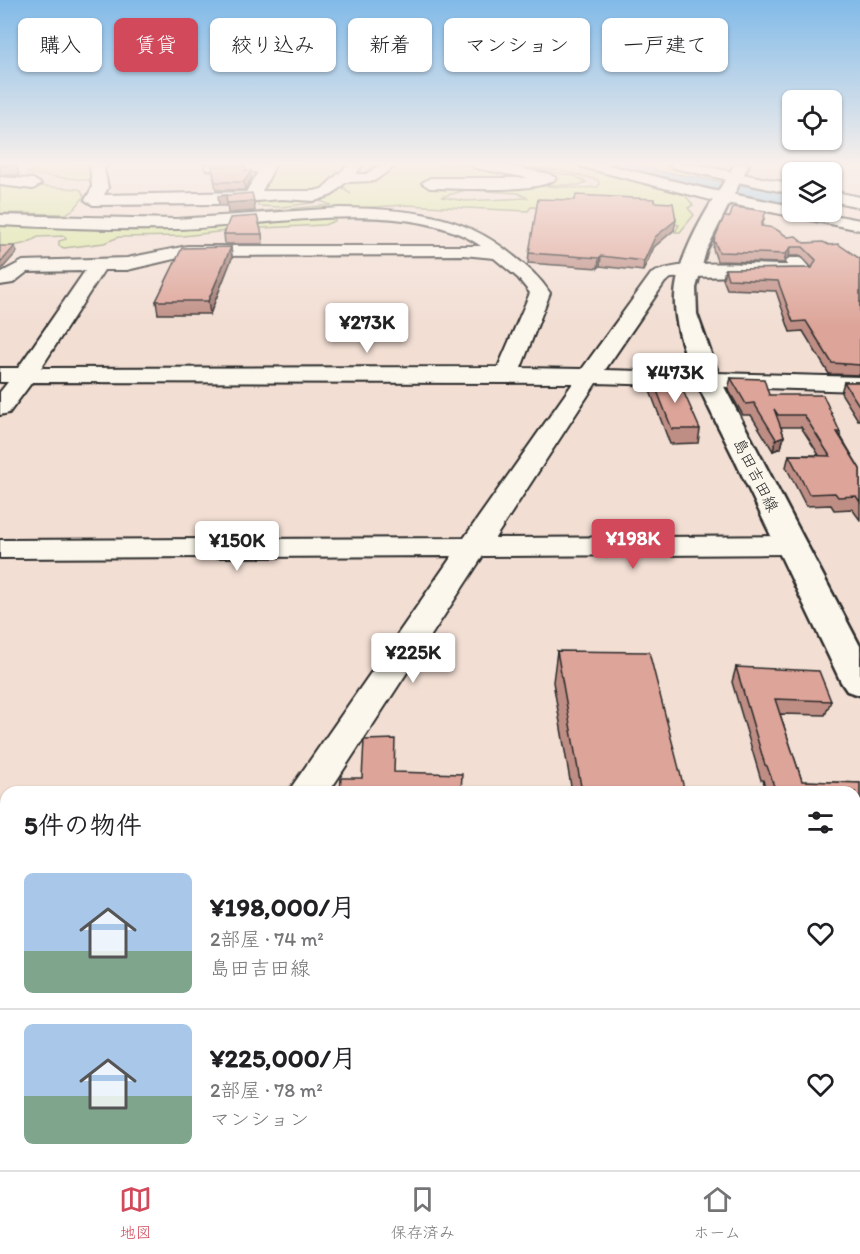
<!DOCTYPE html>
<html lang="ja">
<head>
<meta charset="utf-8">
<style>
  :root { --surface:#fff; --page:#f6f6f6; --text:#202124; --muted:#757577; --line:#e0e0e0; --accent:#d1495b }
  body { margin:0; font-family:Itim,"Klee One",sans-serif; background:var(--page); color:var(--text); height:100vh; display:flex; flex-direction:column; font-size:22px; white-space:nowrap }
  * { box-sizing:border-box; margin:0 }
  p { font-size:20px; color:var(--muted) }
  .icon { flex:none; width:33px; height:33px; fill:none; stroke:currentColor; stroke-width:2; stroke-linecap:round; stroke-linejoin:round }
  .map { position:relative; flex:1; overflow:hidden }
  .side { position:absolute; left:0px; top:786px; width:861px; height:384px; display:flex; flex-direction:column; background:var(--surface); border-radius:18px 18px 0 0; box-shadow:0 2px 4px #0004 }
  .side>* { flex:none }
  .hud { position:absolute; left:18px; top:18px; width:825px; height:54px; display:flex; gap:12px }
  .controls { position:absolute; left:782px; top:90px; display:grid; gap:12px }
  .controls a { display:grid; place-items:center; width:60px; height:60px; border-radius:9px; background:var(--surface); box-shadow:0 2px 4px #0004; font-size:30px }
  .price { position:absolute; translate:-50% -51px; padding:0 14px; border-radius:6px; background:#fff; color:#222; font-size:20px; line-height:39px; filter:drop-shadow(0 2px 3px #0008) }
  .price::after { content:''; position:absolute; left:50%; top:36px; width:18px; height:14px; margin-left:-9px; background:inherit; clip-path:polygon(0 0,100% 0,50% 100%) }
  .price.current { background:var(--accent); color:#fff }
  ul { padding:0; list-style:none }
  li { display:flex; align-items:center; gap:18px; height:150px; padding:0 24px }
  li+li { border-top:2px solid var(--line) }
  li span { display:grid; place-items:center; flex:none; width:168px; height:120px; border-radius:9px; color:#555 }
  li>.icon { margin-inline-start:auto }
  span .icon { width:72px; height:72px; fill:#fffc; stroke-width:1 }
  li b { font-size:26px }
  h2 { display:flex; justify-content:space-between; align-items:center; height:72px; padding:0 24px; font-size:26px }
  .chip { padding:0 21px; border-radius:9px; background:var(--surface); box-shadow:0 2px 4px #0004; font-size:21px; line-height:54px }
  .chip.current { background:var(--accent); color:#fff }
  .dock { display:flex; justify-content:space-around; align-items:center; height:84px; border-top:2px solid var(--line); background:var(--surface); font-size:16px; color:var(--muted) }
  .dock a { display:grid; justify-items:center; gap:3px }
  .dock .current { color:var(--accent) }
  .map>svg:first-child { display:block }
  .green { fill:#d6e79b; stroke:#808963; stroke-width:1.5; fill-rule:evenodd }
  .water { fill:#88c3e8; stroke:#63869c; stroke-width:1.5 }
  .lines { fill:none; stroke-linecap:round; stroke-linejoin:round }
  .stream { fill:#63869c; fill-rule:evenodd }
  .minor-casing { stroke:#2b2b2b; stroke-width:4 }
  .major-casing { stroke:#2b2b2b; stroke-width:5 }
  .minor { fill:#fbf7ec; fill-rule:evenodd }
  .major { fill:#fbf7ec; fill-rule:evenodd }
  .wall { fill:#be8d84; stroke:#2b2b2b; stroke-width:1.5 }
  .shaded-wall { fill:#9b736b; stroke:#2b2b2b; stroke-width:1.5 }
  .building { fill:#dda499; stroke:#2b2b2b; stroke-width:1.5 }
  .labels { text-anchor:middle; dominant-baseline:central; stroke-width:4.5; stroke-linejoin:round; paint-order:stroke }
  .far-street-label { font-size:16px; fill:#2b2b2b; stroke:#fbf7ec }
</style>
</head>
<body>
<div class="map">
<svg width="860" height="1170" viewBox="0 0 860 1170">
  <rect width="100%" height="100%" fill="#f2ded3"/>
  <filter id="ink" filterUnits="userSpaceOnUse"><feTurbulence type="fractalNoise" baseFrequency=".0167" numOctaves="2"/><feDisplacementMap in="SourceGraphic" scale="12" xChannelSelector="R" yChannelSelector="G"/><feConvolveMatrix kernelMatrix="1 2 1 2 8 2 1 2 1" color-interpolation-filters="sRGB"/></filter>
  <g filter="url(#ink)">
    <path class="green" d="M 41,164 L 101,164 L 93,166 L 96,181 L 27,174 Z
      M 284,164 L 362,164 L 321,189 L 310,200 L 312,203 L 281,207 L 258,206 L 258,198 L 272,166 Z
      M 365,164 L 579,164 L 685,195 L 693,205 L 688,208 L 694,215 L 680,232 L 675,232 L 679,225 L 674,224 L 565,208 L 531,207 L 528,211 L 406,205 L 168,220 L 331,205 L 311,198 L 338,186 L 351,194 L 339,182 ZM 515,165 L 563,171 L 598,180 L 599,184 L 598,187 L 580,188 L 529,185 L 580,185 L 586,182 L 575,176 ZM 494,182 L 472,190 L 518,193 L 527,198 L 466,201 L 441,197 Z
      M 599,164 L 665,164 L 792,189 L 792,209 L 633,176 Z
      M 4,183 L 77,189 L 81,190 L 84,197 L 75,208 L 66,214 L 0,213 L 0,186 Z
      M 335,217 L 335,221 L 324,225 L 244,229 L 183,236 L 119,237 L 104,243 L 64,248 L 59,246 L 59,241 L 66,239 L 64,236 L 38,237 L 27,243 L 0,249 L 0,225 Z"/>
    <path class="water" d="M 611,164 L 637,164 L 659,171 L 792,194 L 792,204 L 701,186 Z"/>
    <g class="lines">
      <path class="stream" d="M 565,164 L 571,164 L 597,170 L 595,171 Z"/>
      <defs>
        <path id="minor" d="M 90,164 L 110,164 L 104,168 L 108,188 L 104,195 L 246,192 L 258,172 L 211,170 L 206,169 L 205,164 L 272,165 L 274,168 L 262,191 L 314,191 L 322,189 L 349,164 L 363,164 L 356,174 L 366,174 L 381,164 L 398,164 L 374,181 L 346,182 L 332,195 L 315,201 L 282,199 L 217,204 L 93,205 L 85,200 L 92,188 Z
          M 469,164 L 498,164 L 549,174 L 556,178 C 543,194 454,188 430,188 L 422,183 L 430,178 L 528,178 L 476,168 Z
          M 580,164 L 604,164 L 711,190 L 792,206 L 792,212 L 817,212 L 860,220 L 860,230 L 711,200 L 582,167 Z
          M 667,164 L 694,164 L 792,184 L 792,194 L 674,168 Z
          M 0,177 L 33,179 L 41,184 L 33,189 L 0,185 Z
          M 831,191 L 860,197 L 860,207 L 831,201 Z
          M 340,208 C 404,209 460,212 511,254 C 526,266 539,276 550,293 L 521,368 L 582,369 L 651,274 C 680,258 753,265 788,265 L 786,262 L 789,258 L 801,258 L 812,271 L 810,275 L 688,277 L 671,278 L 665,282 L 605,370 L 860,377 L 860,391 L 596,383 L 495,538 L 792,536 L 803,539 L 807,545 L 803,551 L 792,554 L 483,556 L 329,792 L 288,792 L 452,556 L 0,558 L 0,540 L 464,538 L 573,383 L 32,382 L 9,413 L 0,415 L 0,392 L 8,382 L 0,382 L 0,368 L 18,368 L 85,271 L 27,272 L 13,283 L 0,285 L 0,273 L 23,261 L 127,258 L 187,246 L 481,246 C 409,195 262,227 177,229 C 118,230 59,228 0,225 L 0,215 L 176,219 ZM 463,255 L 494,258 L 518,278 L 530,293 L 498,367 L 41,368 L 104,270 L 127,270 L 187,256 Z
          M 855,852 L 860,852 L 860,888 L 855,888 Z
          M 0,853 L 6,853 L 6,889 L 0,889 Z
          M 29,1164 L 86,1164 L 83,1170 L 26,1170 Z
          M 649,1164 L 705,1164 L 706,1170 L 650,1170 Z"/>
        <path id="major" d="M 735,164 L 749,164 L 706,251 L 696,288 L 697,314 L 720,379 L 860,646 L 860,695 L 847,691 L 841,682 C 805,607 769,532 733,456 C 713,414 676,352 675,304 C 673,258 712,202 735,164 Z"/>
      </defs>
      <use href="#minor" class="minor-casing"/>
      <use href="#major" class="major-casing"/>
      <use href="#minor" class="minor"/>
      <use href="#major" class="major"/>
    </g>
    <path class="wall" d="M 0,164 L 17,165 L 19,175 L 0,175 Z
      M 212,166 L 247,171 L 251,179 L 245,190 L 216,190 Z
      M 654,202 L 674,230 L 654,247 L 643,271 L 600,266 L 598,268 L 528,263 L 529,253 Z
      M 764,219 L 762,226 L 788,237 L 804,243 L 829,245 L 860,259 L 860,375 L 829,374 L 803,331 L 790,332 L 776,291 L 727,289 L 723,279 L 725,269 L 812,268 L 801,256 L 789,256 L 784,263 L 717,261 L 713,249 L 714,240 Z
      M 224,234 L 262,234 L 263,244 L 225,244 Z
      M 231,247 L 232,258 L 210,314 L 158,314 L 156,301 Z
      M 652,378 L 700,429 L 698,443 L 670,444 L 650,391 Z
      M 731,378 L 769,395 L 840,432 L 840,435 L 860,469 L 860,520 L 852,509 L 834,510 L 831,505 L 806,506 L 786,467 L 789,455 L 819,455 L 801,427 L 781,427 L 784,436 L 781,448 L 773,451 L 751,415 L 743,415 L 728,389 Z
      M 844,382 L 860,382 L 860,420 L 858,420 L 841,393 Z
      M 557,651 L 685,792 L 572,792 L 553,682 Z
      M 736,667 L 831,701 L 825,715 L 780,714 L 802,781 L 860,783 L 860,836 L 855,836 L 855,792 L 766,792 L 763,780 L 761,780 L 732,682 Z
      M 855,1080 L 860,1095 L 860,1101 L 855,1110 Z"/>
    <path class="shaded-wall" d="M 251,171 L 251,179 L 245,190 L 244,182 Z
      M 226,195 L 227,206 L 219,206 L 218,196 Z
      M 254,201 L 255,211 L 228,213 L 227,203 Z
      M 676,220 L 674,230 L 654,247 L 643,271 L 644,261 L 655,237 Z
      M 15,246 L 17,252 L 0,271 L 0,263 Z
      M 231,247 L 232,258 L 210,314 L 208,301 Z
      M 791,247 L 789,256 L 784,263 L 786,254 Z
      M 601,256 L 600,266 L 598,268 L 599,258 Z
      M 784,436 L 781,448 L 773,451 L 776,439 Z"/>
    <path class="building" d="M 0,164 L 7,164 L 17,165 L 0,165 Z
      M 212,166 L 246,166 L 245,171 L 251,171 L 244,182 L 215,182 Z
      M 252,193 L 254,201 L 227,203 L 226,195 L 218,196 Z
      M 576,195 L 654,199 L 654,202 L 673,203 L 676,220 L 655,237 L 644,261 L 601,256 L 599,258 L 529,253 L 538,199 L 575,200 Z
      M 733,207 L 766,211 L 761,226 L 774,228 L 788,237 L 796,236 L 804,243 L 823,242 L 829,245 L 838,244 L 860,259 L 860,365 L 832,363 L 806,321 L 793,322 L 778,281 L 728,279 L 725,269 L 812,268 L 816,260 L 803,247 L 791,247 L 786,254 L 719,252 L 714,240 L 724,217 L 730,217 Z
      M 257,216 L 262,234 L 224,234 L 230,218 Z
      M 0,246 L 15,246 L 0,263 Z
      M 231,247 L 208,301 L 156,301 L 182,248 Z
      M 677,377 L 700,429 L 672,429 L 652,378 Z
      M 731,378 L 764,379 L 769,395 L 823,395 L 840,432 L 837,432 L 860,469 L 860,502 L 856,496 L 838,497 L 835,493 L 809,494 L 789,455 L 830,456 L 804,415 L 778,415 L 774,409 L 784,436 L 776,439 L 754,403 L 746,404 Z
      M 844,382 L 860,382 L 860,407 Z
      M 557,651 L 649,652 L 685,792 L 582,792 Z
      M 736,667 L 819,671 L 831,701 L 775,699 L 802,781 L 860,783 L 860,821 L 855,821 L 855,792 L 776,792 L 767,766 L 765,765 Z
      M 395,739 L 394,772 L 462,774 L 461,792 L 340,792 L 341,778 L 362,778 L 364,740 Z
      M 855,1080 L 860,1095 L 860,1099 L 855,1099 Z
      M 226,1164 L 677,1164 L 677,1170 L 224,1170 Z"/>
  </g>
  <linearGradient id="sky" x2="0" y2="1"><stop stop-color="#81bae8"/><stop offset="0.5" stop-color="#f9f0eb"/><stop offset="1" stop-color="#f9f0eb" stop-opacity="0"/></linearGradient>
  <rect width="860" height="328" fill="url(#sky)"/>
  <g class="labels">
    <g class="far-street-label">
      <text transform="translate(756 475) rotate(63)">島田吉田線</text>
    </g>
  </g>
</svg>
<div class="controls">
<a><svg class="icon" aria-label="locate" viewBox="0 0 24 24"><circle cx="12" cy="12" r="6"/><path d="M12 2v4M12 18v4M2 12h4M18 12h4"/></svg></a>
<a><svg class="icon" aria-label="layers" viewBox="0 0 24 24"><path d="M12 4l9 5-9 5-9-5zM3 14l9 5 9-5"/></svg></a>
</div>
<b class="price" style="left:367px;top:354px">¥273K</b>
<b class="price" style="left:675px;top:404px">¥473K</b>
<b class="price current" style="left:633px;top:570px">¥198K</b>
<b class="price" style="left:237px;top:572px">¥150K</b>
<b class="price" style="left:413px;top:684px">¥225K</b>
<div class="hud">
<a class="chip">購入</a>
<a class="chip current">賃貸</a>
<a class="chip">絞り込み</a>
<a class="chip">新着</a>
<a class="chip">マンション</a>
<a class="chip">一戸建て</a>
</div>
<section class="side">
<h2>5件の物件<svg class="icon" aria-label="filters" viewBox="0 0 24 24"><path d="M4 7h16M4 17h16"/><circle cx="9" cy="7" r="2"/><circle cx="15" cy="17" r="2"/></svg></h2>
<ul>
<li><span style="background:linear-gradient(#a9c7e8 65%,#7fa58c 0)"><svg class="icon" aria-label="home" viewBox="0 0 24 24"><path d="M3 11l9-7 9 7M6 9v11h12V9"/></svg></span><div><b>¥198,000/月</b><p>2部屋 · 74 m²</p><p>島田吉田線</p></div><svg class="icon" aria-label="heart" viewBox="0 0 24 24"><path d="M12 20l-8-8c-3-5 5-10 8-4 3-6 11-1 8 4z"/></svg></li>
<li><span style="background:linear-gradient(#a9c7e8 60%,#7fa58c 0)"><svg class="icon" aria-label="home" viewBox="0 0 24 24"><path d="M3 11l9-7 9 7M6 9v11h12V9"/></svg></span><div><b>¥225,000/月</b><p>2部屋 · 78 m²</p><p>マンション</p></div><svg class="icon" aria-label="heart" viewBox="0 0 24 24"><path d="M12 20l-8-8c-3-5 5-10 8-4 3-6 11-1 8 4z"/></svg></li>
</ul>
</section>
</div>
<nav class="dock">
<a class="current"><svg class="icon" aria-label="map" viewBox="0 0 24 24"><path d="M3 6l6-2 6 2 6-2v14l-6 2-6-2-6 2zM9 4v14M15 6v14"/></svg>地図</a>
<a><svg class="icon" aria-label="saved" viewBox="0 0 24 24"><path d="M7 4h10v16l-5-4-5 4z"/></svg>保存済み</a>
<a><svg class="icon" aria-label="home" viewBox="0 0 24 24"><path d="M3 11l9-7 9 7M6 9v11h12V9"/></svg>ホーム</a>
</nav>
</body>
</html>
